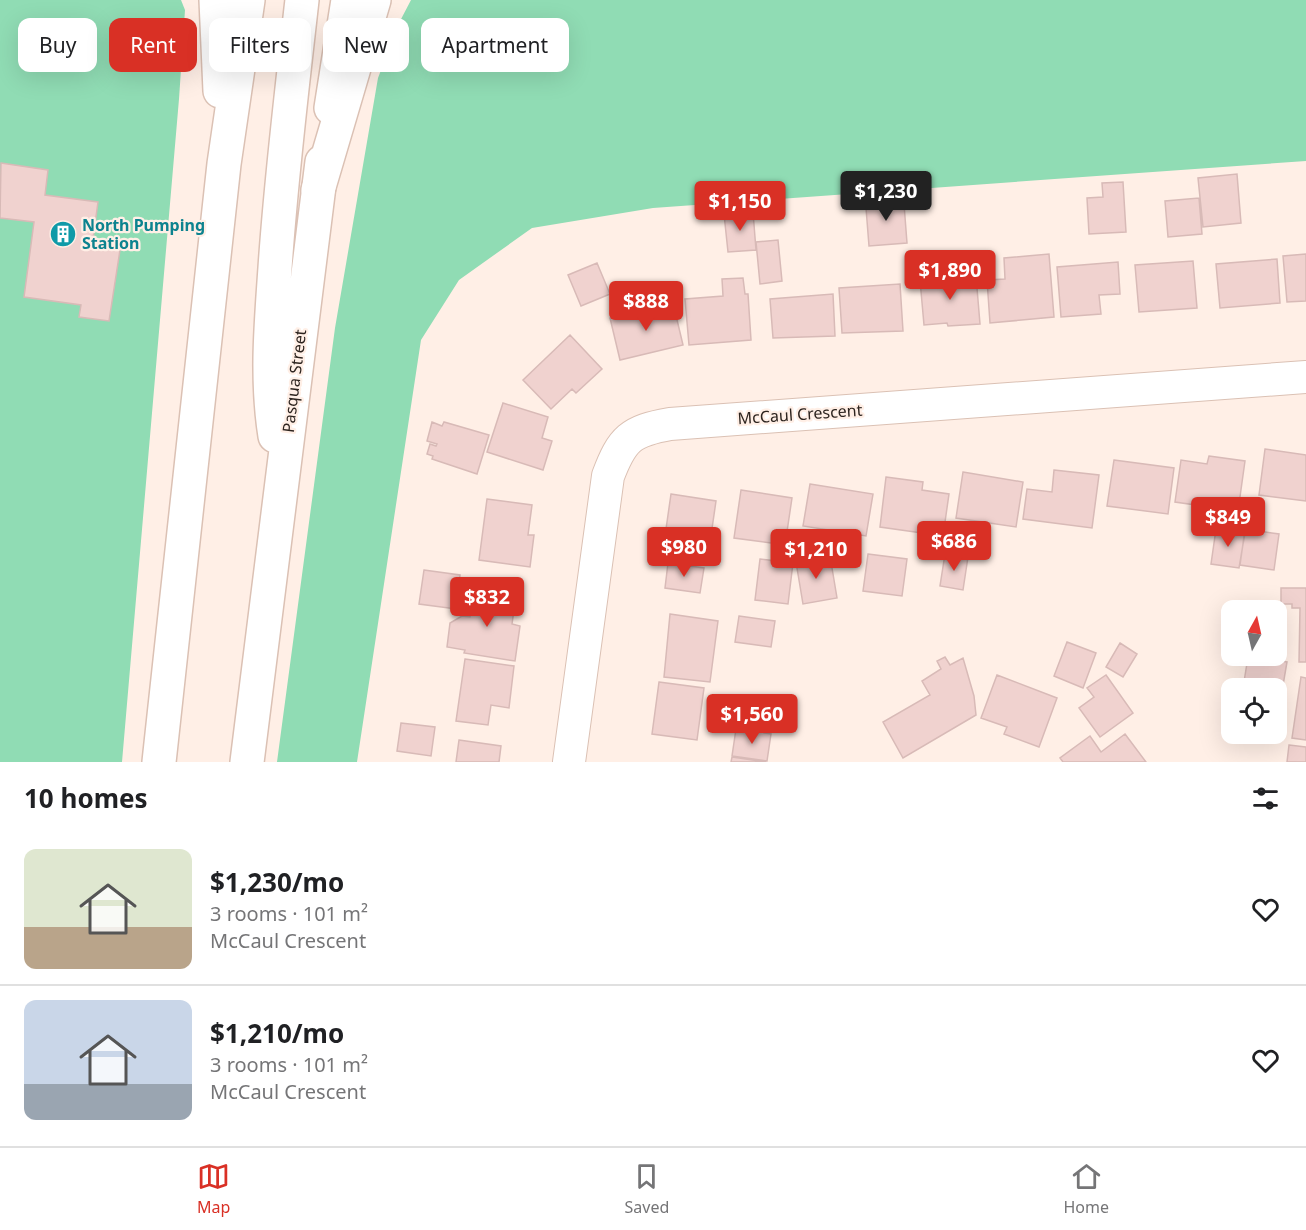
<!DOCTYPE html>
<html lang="en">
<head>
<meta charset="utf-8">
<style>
  :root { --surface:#fff; --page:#f6f6f6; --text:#202124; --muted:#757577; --line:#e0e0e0; --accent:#d93025 }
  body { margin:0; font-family:"Noto Sans",sans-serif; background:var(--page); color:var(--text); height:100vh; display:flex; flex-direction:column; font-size:22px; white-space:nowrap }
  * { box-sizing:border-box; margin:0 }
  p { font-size:20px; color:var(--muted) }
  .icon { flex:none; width:33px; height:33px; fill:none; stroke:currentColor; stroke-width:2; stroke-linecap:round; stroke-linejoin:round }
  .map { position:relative; height:762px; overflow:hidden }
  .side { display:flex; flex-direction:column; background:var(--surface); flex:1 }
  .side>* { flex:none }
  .guide { position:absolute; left:18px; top:18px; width:600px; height:54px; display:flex; gap:12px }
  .needle { width:39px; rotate:8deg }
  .fabs { position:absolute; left:1221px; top:600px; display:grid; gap:12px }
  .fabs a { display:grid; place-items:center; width:66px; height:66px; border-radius:12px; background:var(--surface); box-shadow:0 6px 24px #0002; font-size:30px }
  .price { position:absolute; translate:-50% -51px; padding:0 14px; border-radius:6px; background:var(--accent); color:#fff; font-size:20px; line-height:39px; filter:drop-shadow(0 2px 3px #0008) }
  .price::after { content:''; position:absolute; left:50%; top:36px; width:18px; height:14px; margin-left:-9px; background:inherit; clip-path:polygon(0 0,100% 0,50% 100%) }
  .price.current { background:#222; color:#fff }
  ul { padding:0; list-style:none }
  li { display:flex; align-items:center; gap:18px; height:150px; padding:0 24px }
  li+li { border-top:2px solid var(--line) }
  li span { display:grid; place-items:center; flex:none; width:168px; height:120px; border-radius:12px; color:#555 }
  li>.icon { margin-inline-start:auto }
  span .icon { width:72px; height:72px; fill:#fffc; stroke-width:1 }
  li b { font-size:26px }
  h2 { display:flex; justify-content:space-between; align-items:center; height:72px; padding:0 24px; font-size:26px }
  .chip { padding:0 21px; border-radius:12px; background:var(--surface); box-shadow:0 6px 24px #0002; font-size:21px; line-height:54px }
  .chip.current { background:var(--accent); color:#fff }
  .tab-bar { display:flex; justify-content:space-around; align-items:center; height:84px; border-top:2px solid var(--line); background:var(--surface); font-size:16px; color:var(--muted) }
  .tab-bar a { display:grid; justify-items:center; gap:3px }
  .tab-bar .current { color:var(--accent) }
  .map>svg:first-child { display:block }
  .green { fill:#90dcb4 }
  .building { fill:#f0d2cf; stroke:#d8bab7; stroke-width:1.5 }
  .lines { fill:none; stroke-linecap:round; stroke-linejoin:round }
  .minor-casing { stroke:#dbc1b4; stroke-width:34 }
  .major-casing { stroke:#dbc1b4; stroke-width:36 }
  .highway-casing { stroke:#dbc1b4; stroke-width:36 }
  .minor { stroke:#fff; stroke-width:32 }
  .major { stroke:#fff; stroke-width:33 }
  .highway { stroke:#fff; stroke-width:33 }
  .labels { text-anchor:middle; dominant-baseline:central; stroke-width:4.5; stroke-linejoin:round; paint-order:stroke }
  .culture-label { font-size:16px; font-weight:bold; fill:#0d838f; stroke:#ffefe6; text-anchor:start }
  .street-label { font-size:16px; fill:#2d241f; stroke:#ffefe6 }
</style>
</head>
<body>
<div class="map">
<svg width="1306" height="762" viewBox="0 0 1306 762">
  <rect width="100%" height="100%" fill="#ffefe6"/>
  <path class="green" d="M 0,0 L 181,0 L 185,10 L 179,99 L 122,762 L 0,762 Z
    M 411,0 L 1306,0 L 1306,161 L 653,208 L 532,228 L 459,280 L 421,340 L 357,762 L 277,762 L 335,328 L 378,78 L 399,23 Z"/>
  <path class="building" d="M 1,163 L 48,170 L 45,195 L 98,202 L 92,246 L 120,250 L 109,321 L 79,317 L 81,305 L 24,297 L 34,222 L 0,218 Z
    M 1237,174 L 1241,223 L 1203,227 L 1198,178 Z
    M 1123,182 L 1126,232 L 1089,234 L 1087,198 L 1103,197 L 1102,183 Z
    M 900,198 L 901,204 L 904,204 L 907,243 L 869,246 L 866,208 L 872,207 L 871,200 Z
    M 1199,198 L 1202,234 L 1168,237 L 1165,201 Z
    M 753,212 L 756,250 L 728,252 L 724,214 Z
    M 778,240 L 782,281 L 760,284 L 756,242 Z
    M 1049,254 L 1054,317 L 990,323 L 987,280 L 1005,279 L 1004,258 Z
    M 1306,254 L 1306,301 L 1287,302 L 1283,256 Z
    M 1277,259 L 1280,303 L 1220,308 L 1216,264 Z
    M 1193,261 L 1197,308 L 1139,312 L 1135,265 Z
    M 1118,262 L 1120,294 L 1099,295 L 1101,314 L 1061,317 L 1057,267 Z
    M 597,263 L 610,294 L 581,306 L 568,275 Z
    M 976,276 L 980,324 L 948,326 L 947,323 L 924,325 L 920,280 Z
    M 743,278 L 745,294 L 748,294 L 751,340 L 689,345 L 685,299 L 723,296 L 722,279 Z
    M 900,284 L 903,331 L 842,333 L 839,288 Z
    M 833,294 L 835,336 L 773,338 L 770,299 Z
    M 673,303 L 683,345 L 620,360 L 610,318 Z
    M 570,335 L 602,369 L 576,393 L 572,389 L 551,409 L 523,380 Z
    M 503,403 L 548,417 L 542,438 L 552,441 L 543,470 L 487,452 Z
    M 432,422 L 442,426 L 444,422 L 489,435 L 477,474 L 432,459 L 433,456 L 427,454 L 430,444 L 436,446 L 437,444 L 427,441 Z
    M 1265,449 L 1306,455 L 1306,501 L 1259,495 Z
    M 1209,456 L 1245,461 L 1238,511 L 1175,502 L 1181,460 L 1207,464 Z
    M 1114,460 L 1174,468 L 1168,514 L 1107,506 Z
    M 1054,470 L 1099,475 L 1092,528 L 1023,519 L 1027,489 L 1052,492 Z
    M 963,472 L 1023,482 L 1016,527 L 956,518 Z
    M 886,477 L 923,482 L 922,490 L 949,494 L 943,536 L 880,527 Z
    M 810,484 L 873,494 L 866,536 L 803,526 Z
    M 741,490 L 792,498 L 785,545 L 734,538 Z
    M 671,494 L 716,501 L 707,563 L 662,557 Z
    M 487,499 L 532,505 L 528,535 L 534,535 L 530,567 L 479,560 Z
    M 1216,529 L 1245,533 L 1239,568 L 1211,564 Z
    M 1245,529 L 1279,534 L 1274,570 L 1240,565 Z
    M 868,554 L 907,559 L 902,596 L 863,591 Z
    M 945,554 L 968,557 L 963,590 L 940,586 Z
    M 830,556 L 837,598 L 803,604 L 796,562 Z
    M 760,559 L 793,563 L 788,604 L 755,600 Z
    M 668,563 L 704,568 L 700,593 L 665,588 Z
    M 424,570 L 460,575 L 456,609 L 419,604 Z
    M 1281,588 L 1306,588 L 1306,662 L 1299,662 L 1300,608 L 1292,608 L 1292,604 L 1281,604 Z
    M 474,590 L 516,596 L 512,624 L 520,626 L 515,661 L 464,653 L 465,650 L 447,647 L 450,623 L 462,616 L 470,617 Z
    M 670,614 L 718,621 L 710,682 L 664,677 Z
    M 739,616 L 775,621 L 771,647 L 735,642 Z
    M 1067,642 L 1096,653 L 1083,688 L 1054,676 Z
    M 1120,643 L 1137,654 L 1123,677 L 1106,667 Z
    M 945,657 L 950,665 L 963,658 L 974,696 L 976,715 L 903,758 L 883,722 L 930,695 L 922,681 L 941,669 L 937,661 Z
    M 1248,657 L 1287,662 L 1281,697 L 1276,697 L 1276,688 L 1243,688 Z
    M 465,659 L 514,666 L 509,708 L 491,705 L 488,725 L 456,721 Z
    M 997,675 L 1057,698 L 1039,747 L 1004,734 L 1007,727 L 981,718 Z
    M 1106,675 L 1133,713 L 1100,737 L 1079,708 L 1094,697 L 1087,688 Z
    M 1301,677 L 1306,678 L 1306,740 L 1292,738 Z
    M 659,682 L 704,688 L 697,740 L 652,734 Z
    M 401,723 L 435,727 L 431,756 L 397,751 Z
    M 736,729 L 757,732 L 758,729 L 765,730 L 764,733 L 771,734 L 767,761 L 732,756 Z
    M 1125,734 L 1146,762 L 1063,762 L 1060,758 L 1090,736 L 1101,752 Z
    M 459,740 L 501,746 L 499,762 L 456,762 Z
    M 1289,745 L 1306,747 L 1306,762 L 1287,762 Z
    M 732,757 L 766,762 L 731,762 Z"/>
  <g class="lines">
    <defs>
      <path id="minor" d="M 569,762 L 608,476 C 622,439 630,431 670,424 L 1306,377"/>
      <path id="major" d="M 216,0 L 220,91
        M 331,108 L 348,0
        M 275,436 C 266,379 271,325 275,268 C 281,178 292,89 302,0
        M 159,762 L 224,164 L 248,0
        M 247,762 L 322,162"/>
      <path id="highway" d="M 318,190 L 374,0"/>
    </defs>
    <use href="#minor" class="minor-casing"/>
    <use href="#major" class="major-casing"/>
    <use href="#highway" class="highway-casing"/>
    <use href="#minor" class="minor"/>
    <use href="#major" class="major"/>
    <use href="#highway" class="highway"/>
  </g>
  <defs>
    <symbol id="building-disc" viewBox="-11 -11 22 22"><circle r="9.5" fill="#0f9aa8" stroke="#ffefe6"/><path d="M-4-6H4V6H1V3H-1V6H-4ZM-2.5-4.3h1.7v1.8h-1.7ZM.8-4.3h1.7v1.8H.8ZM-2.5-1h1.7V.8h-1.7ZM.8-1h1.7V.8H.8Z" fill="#fff"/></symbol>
  </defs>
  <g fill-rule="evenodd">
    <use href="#building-disc" x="48" y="219" width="30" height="30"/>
  </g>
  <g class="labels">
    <g class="culture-label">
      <text x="82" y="225">North Pumping<tspan x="82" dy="18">Station</tspan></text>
    </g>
    <g class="street-label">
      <text transform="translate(294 381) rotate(-83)">Pasqua Street</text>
      <text transform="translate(800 414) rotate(-4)">McCaul Crescent</text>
    </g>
  </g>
</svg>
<div class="fabs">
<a><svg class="needle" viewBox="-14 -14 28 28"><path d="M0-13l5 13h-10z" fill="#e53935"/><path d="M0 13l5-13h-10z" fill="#757577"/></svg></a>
<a><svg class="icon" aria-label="locate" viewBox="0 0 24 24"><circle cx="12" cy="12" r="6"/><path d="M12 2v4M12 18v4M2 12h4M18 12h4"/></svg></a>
</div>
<b class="price current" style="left:886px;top:222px">$1,230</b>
<b class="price" style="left:740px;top:232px">$1,150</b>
<b class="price" style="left:950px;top:301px">$1,890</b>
<b class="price" style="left:646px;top:332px">$888</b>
<b class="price" style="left:1228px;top:548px">$849</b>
<b class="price" style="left:954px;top:572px">$686</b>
<b class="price" style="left:684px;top:578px">$980</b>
<b class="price" style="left:816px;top:580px">$1,210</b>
<b class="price" style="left:487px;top:628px">$832</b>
<b class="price" style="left:752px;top:745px">$1,560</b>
<div class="guide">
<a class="chip">Buy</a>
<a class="chip current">Rent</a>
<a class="chip">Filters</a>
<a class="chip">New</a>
<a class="chip">Apartment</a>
</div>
</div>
<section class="side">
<h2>10 homes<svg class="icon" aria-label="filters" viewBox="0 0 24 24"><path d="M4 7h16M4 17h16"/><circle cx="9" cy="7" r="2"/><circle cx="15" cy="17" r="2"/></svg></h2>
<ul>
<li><span style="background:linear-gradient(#dfe7d0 65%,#b9a48a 0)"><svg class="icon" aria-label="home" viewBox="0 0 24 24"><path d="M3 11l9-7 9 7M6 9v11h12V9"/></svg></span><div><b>$1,230/mo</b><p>3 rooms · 101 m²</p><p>McCaul Crescent</p></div><svg class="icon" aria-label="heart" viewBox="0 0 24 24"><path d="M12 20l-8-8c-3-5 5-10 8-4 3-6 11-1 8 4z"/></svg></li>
<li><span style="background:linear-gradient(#c9d6e8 70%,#9aa5b1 0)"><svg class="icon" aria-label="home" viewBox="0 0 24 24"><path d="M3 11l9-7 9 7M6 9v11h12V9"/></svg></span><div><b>$1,210/mo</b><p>3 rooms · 101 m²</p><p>McCaul Crescent</p></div><svg class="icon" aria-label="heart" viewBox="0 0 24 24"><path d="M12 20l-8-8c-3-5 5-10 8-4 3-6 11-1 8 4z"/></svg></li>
</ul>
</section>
<nav class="tab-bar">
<a class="current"><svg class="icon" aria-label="map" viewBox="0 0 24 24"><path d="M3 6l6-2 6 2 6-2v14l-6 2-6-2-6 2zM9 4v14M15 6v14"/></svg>Map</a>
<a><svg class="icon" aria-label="saved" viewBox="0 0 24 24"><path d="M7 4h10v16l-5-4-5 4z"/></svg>Saved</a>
<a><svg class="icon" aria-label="home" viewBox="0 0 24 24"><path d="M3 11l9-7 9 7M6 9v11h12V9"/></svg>Home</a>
</nav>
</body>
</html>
